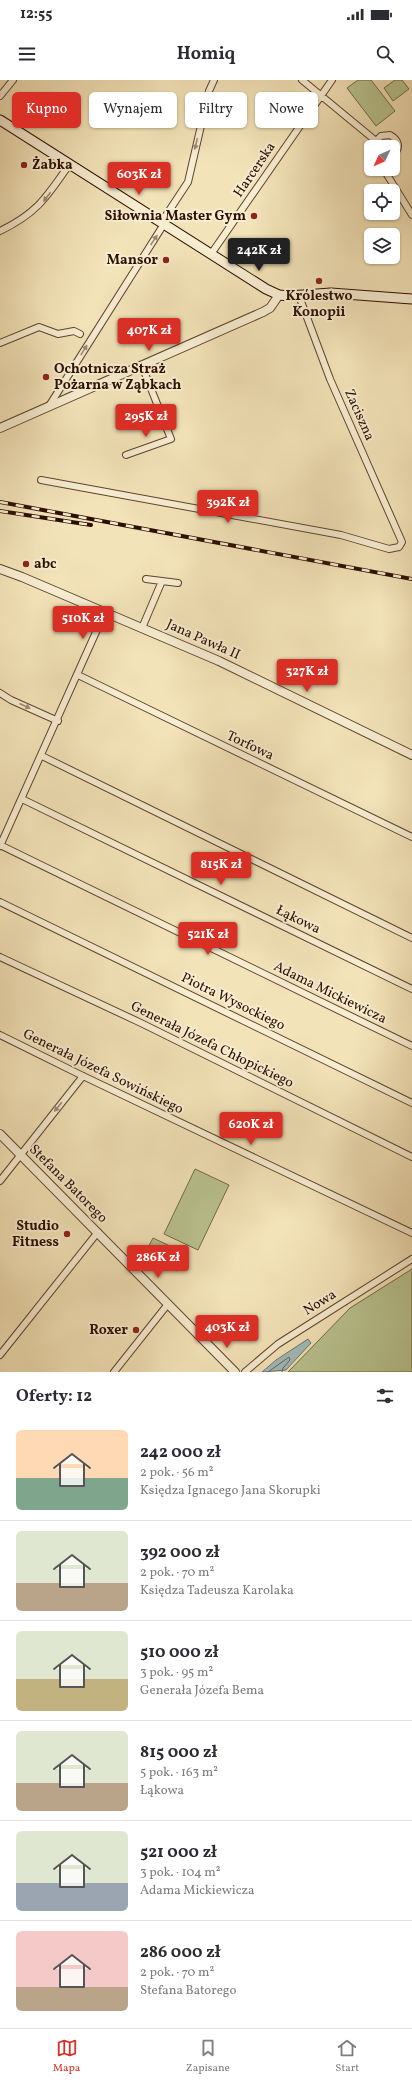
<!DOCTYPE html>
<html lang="pl">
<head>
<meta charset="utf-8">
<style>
  :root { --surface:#fff; --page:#f2f2f3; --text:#2b2b33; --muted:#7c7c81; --line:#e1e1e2; --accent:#d93025 }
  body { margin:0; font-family:Vollkorn,serif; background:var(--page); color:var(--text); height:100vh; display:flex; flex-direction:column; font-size:15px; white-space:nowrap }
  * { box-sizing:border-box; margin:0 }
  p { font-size:13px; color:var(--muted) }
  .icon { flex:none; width:22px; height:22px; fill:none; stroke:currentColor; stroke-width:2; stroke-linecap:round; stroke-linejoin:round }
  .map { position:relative; height:1292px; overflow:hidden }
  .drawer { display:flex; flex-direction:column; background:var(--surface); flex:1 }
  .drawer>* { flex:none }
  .hud { position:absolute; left:12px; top:12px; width:388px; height:36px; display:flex; gap:8px }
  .needle { width:26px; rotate:226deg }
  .fabs { position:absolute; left:364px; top:60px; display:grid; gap:8px }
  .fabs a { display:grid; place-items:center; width:36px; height:36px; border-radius:6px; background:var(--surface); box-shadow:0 1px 3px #0004; font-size:20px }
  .price { position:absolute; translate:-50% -34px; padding:0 9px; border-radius:4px; background:var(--accent); color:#fff; font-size:13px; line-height:26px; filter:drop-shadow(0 1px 2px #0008) }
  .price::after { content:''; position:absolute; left:50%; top:24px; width:12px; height:9px; margin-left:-6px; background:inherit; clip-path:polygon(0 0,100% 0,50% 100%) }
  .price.active { background:#222; color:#fff }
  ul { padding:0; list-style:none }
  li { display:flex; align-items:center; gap:12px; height:100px; padding:0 16px }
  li+li { border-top:1px solid var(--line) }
  li span { display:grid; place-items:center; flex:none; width:112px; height:80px; border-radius:6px; color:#555 }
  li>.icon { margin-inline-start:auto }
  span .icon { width:48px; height:48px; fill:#fffc; stroke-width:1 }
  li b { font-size:17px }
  h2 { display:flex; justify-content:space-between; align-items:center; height:48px; padding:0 16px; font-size:17px }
  .pill { padding:0 14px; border-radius:6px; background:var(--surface); box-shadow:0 1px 3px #0004; font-size:14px; line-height:36px }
  .pill.active { background:var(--accent); color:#fff }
  .status { display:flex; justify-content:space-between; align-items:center; height:28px; padding:0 20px; background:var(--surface); direction:ltr }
  .status svg { height:11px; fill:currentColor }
  header { display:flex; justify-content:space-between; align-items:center; height:52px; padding:0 16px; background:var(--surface); font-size:18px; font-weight:700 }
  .tab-bar { display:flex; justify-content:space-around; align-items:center; height:56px; border-top:1px solid var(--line); background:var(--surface); font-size:11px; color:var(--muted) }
  .tab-bar a { display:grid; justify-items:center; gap:2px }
  .tab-bar .active { color:var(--accent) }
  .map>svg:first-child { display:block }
  .green { fill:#b9c490; stroke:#736a48 }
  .water { fill:#a1bbba; stroke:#737670 }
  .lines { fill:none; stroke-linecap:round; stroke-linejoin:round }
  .shore { stroke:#67655d; stroke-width:1 }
  .minor-casing { stroke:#5e442e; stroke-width:8 }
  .tertiary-casing { stroke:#5e442e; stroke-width:10 }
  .secondary-casing { stroke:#2d0f00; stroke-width:11 }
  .minor { stroke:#f7edd1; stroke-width:6 }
  .tertiary { stroke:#f7edd1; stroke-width:8 }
  .secondary { stroke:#f7edd1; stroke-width:9 }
  .rail-casing { stroke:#2d0f00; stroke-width:4 }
  .rail { stroke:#f7edd1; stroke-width:2.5; stroke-dasharray:8; stroke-linecap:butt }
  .oneway { fill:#9c8973 }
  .poi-dot { fill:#8f2418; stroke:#f7edd1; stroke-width:1.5 }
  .labels { text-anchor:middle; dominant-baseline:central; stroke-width:4; stroke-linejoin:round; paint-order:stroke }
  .poi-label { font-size:14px; font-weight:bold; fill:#2d0f00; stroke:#f7edd1; text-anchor:end }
  .street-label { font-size:14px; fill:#2d0f00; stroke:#f7edd1 }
</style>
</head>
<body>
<div class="status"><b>12:55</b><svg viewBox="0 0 49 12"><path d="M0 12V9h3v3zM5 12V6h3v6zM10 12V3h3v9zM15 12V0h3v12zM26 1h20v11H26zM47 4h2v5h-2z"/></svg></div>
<header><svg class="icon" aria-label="menu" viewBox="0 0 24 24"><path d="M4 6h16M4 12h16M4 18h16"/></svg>Homiq<svg class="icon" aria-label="search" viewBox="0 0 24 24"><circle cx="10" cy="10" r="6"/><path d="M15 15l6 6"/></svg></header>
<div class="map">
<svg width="412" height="1292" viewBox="0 0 412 1292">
  <rect width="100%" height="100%" fill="#f3e3b8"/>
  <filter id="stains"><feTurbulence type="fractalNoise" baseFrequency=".005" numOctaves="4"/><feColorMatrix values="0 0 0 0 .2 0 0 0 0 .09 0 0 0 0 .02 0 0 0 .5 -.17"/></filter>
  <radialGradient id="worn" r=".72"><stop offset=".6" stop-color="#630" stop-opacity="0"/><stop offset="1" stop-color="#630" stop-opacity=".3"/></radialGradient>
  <path class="green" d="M 358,0 L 371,0 L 395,31 L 376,46 L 347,8 Z
    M 395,0 L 402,0 L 409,9 L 393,21 L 384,8 Z
    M 195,1089 L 229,1105 L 198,1170 L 164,1154 Z
    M 153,1158 L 185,1173 L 177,1191 L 144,1175 Z
    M 412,1189 L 412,1292 L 288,1292 L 350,1228 Z"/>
  <path class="water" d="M 308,1259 L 311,1263 L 286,1290 L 262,1292 L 276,1280 Z"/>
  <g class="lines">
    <path class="shore" d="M 268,1292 L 289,1277 L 290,1280 L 283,1288 L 282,1292"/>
    <defs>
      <path id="minor" d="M 302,0 L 376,61
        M 0,16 L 13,0
        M 375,67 L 376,61 L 381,56 L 390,55 C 399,60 401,68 393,75
        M 386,89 L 386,93 L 412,135
        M 161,143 L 188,102 L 209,11 L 214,0
        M 0,151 C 37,133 46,118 69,85
        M 211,174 L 332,0
        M 0,263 L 39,247 L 58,254 L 74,251 L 80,254
        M 49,326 L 164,144
        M 126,375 L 171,359 L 142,286
        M 41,400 L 341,455 L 389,469 L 399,467 L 402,462 L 330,299 L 299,216
        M 162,501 L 178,503
        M 142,548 L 162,501 L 146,499
        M 78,595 L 412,757
        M 0,613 L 11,620 L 58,641
        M 42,676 L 412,858
        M 22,719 L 412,909
        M 0,765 L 412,966
        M 0,766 L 105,532
        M 0,822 L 412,1023
        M 0,877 L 141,943 L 412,1077
        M 0,955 L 83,996 L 412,1153
        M 0,1101 L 83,996
        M 0,1275 L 98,1152
        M 114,1292 L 168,1224
        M 245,1292 L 278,1264 L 412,1179"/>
      <path id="tertiary" d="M 0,348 L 263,232 L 270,228 L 279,215
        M 0,489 L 22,497 L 219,581 L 412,675
        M 0,1054 L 235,1292"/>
      <path id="secondary" d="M 0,40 L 266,209 L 279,215 L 289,216 L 331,213 L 412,219"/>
    </defs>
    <use href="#minor" class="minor-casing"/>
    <use href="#tertiary" class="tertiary-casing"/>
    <use href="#secondary" class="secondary-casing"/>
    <use href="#minor" class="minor"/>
    <use href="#tertiary" class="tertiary"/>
    <use href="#secondary" class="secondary"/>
    <defs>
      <path id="rail" d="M 0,422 L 412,499
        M 0,431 L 91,445"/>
    </defs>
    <use href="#rail" class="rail-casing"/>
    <use href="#rail" class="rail"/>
  </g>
  <defs><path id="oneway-solid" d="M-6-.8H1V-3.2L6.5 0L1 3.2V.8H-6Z"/></defs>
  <g class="oneway">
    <use href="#oneway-solid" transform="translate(196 64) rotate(103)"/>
    <use href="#oneway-solid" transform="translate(47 117) rotate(127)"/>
    <use href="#oneway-solid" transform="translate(154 160) rotate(-56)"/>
    <use href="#oneway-solid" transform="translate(84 270) rotate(-58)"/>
    <use href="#oneway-solid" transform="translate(25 626) rotate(24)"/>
    <use href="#oneway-solid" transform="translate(58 1027) rotate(129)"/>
  </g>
  <g class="poi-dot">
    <circle cx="24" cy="85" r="4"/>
    <circle cx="254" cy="136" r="4"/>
    <circle cx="166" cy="180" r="4"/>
    <circle cx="319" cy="201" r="4"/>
    <circle cx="46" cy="297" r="4"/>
    <circle cx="26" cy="484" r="4"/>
    <circle cx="67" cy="1154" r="4"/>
    <circle cx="136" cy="1250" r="4"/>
  </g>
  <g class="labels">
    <g class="poi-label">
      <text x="32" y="85" text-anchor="start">Żabka</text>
      <text x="246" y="136">Siłownia Master Gym</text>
      <text x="158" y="180">Mansor</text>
      <text x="319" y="216" text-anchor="middle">Królestwo<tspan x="319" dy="16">Konopii</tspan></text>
      <text x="54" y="289" text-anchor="start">Ochotnicza Straż<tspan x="54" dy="16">Pożarna w Ząbkach</tspan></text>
      <text x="34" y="484" text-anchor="start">abc</text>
      <text x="59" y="1146">Studio<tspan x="59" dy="16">Fitness</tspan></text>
      <text x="128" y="1250">Roxer</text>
    </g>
    <g class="street-label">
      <text transform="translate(255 90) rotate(-56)">Harcerska</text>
      <text transform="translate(359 335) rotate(66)">Zaciszna</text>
      <text transform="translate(203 560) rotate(24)">Jana Pawła II</text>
      <text transform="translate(250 666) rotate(25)">Torfowa</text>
      <text transform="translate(298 840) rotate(26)">Łąkowa</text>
      <text transform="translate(330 913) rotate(26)">Adama Mickiewicza</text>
      <text transform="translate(233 922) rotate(26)">Piotra Wysockiego</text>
      <text transform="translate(212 965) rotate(26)">Generała Józefa Chłopickiego</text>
      <text transform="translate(103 992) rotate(26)">Generała Józefa Sowińskiego</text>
      <text transform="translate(68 1104) rotate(45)">Stefana Batorego</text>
      <text transform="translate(320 1223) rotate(-32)">Nowa</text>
    </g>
  </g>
  <rect width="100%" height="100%" filter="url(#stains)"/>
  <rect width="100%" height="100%" fill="url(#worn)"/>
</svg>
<div class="fabs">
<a><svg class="needle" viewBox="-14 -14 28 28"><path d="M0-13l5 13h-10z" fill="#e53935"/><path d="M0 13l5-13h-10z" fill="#7c7c81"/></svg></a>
<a><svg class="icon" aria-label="locate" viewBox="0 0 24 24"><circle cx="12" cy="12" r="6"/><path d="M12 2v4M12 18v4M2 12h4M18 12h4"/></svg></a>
<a><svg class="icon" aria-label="layers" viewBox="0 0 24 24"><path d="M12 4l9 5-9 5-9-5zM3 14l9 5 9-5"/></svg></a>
</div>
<b class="price" style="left:139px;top:116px">603K zł</b>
<b class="price active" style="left:259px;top:192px">242K zł</b>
<b class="price" style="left:149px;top:272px">407K zł</b>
<b class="price" style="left:146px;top:358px">295K zł</b>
<b class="price" style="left:228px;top:444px">392K zł</b>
<b class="price" style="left:83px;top:560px">510K zł</b>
<b class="price" style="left:307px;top:613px">327K zł</b>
<b class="price" style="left:221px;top:806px">815K zł</b>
<b class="price" style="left:208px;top:876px">521K zł</b>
<b class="price" style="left:251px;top:1066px">620K zł</b>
<b class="price" style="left:158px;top:1199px">286K zł</b>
<b class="price" style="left:227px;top:1269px">403K zł</b>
<div class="hud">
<a class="pill active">Kupno</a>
<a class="pill">Wynajem</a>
<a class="pill">Filtry</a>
<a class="pill">Nowe</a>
</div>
</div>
<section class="drawer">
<h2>Oferty: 12<svg class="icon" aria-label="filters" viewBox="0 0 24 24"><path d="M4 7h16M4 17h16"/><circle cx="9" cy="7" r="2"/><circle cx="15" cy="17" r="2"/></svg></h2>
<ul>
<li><span style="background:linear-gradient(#ffd9b3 60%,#7fa58c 0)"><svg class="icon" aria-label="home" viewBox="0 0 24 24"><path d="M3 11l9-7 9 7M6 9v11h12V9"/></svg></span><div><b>242 000 zł</b><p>2 pok. · 56 m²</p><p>Księdza Ignacego Jana Skorupki</p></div></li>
<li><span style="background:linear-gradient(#dfe7d0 65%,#b9a48a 0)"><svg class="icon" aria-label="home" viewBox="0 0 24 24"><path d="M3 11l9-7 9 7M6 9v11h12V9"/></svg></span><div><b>392 000 zł</b><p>2 pok. · 70 m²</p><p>Księdza Tadeusza Karolaka</p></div></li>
<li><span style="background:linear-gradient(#dfe7d0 60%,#c2b280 0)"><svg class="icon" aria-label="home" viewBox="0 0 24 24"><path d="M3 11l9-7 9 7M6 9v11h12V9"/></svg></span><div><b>510 000 zł</b><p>3 pok. · 95 m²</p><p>Generała Józefa Bema</p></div></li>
<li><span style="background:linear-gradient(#dfe7d0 65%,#b9a48a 0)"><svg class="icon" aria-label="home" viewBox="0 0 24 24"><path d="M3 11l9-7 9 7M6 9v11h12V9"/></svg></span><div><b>815 000 zł</b><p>5 pok. · 163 m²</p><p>Łąkowa</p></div></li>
<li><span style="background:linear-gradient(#dfe7d0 65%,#9aa5b1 0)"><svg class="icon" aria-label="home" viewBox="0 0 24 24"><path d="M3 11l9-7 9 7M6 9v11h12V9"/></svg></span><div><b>521 000 zł</b><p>3 pok. · 104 m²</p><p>Adama Mickiewicza</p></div></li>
<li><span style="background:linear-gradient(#f6c9c9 70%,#b9a48a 0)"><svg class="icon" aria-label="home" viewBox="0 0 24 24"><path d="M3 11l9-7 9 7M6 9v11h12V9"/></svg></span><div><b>286 000 zł</b><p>2 pok. · 70 m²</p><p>Stefana Batorego</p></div></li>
</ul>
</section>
<nav class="tab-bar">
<a class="active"><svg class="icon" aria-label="map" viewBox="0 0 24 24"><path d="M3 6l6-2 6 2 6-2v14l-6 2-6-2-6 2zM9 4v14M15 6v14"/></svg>Mapa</a>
<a><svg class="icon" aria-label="saved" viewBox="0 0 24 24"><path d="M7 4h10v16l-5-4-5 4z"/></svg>Zapisane</a>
<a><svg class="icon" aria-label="home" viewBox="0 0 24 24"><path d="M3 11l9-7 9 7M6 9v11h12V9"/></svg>Start</a>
</nav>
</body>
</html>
